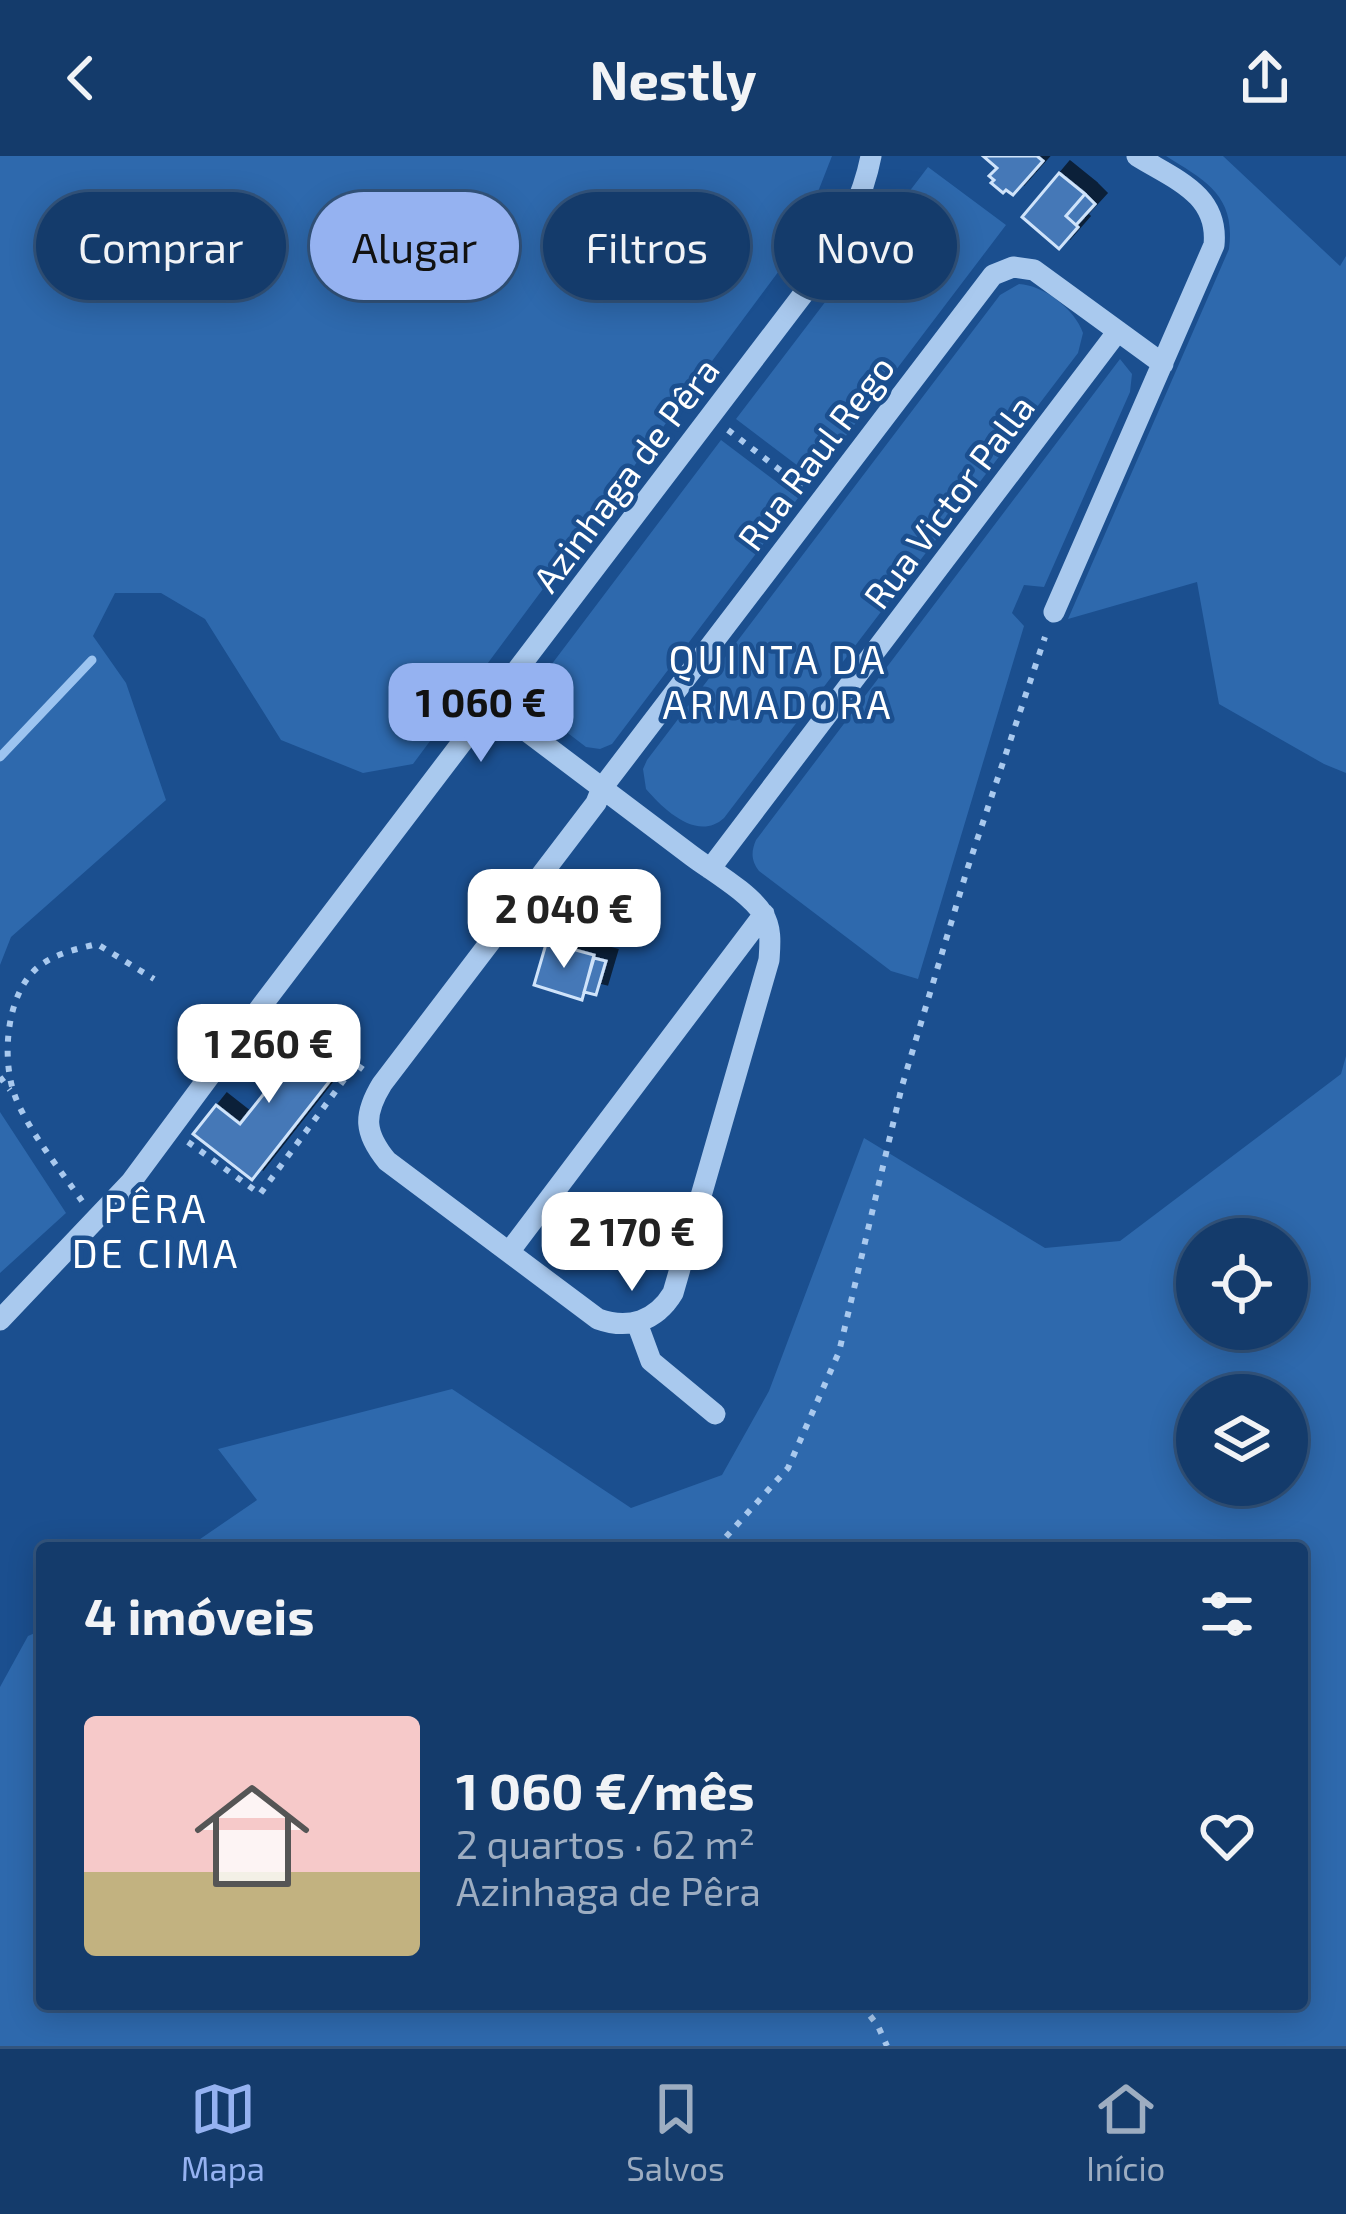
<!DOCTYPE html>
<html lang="pt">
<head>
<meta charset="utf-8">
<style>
  :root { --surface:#143b6b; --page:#214673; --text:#f1f3f6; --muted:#9dadc1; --line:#33557e; --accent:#95b2f1 }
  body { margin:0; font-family:"Exo 2",sans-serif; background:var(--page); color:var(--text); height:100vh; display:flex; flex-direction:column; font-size:45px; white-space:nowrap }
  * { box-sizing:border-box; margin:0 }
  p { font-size:39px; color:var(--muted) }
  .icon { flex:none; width:66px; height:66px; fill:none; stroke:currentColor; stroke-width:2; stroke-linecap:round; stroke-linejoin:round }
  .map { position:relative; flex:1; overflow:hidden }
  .drawer { position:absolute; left:36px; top:1386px; width:1272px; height:468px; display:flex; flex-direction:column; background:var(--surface); border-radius:12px; box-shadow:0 6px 30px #0003,0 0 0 3px var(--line) }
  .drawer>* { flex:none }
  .guide { position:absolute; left:36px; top:36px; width:1275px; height:108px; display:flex; gap:24px }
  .controls { position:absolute; left:1176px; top:1062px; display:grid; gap:24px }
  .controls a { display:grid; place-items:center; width:132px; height:132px; border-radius:50%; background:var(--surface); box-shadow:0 6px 30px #0003,0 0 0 3px var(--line); font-size:60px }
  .price { position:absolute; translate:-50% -102px; padding:0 27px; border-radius:24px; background:#fff; color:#222; font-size:39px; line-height:78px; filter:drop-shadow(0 3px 6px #0008) }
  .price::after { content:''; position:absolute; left:50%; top:72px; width:36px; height:27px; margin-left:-18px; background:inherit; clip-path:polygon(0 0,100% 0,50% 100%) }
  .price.on { background:var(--accent); color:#111 }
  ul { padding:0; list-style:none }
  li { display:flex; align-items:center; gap:36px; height:300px; padding:0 48px }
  li span { display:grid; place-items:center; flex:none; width:336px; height:240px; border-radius:12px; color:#555 }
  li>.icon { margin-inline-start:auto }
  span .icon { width:144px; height:144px; fill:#fffc; stroke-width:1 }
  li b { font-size:51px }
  h2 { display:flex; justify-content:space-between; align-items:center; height:144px; padding:0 48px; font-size:51px }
  .chip { padding:0 42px; border-radius:54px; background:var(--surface); box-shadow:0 6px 30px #0003,0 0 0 3px var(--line); font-size:42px; line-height:108px }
  .chip.on { background:var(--accent); color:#111 }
  header { display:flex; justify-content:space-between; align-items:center; height:156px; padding:0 48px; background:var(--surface); font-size:54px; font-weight:700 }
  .tab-bar { display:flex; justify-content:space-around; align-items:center; height:168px; border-top:3px solid var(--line); background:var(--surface); font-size:33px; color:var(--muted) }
  .tab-bar a { display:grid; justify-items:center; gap:6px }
  .tab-bar .on { color:var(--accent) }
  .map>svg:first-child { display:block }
  .green { fill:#2e69ad; fill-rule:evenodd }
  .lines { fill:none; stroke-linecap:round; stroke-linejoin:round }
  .stream { stroke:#9cc4f0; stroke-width:9 }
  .building { fill:#4478b7; stroke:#cfe3fa; stroke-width:3; filter:url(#shadow) }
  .path { stroke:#a9c9ee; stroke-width:6; stroke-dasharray:6 9; stroke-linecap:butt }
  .minor { stroke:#a9c9ee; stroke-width:21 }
  .labels { text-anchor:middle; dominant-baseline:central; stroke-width:9; stroke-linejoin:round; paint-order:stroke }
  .street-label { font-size:36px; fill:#fff; stroke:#1b4f8f }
  .neighbourhood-label { font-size:39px; letter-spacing:3px; fill:#fff; stroke:#1b4f8f }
</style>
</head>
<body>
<header><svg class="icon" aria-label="back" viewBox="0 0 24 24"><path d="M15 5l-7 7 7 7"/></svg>Nestly<svg class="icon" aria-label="share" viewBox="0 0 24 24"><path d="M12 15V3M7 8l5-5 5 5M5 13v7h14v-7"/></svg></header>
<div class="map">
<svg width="1346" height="1890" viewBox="0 0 1346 1890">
  <defs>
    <filter id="shadow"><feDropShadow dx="11" dy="-11" stdDeviation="0" flood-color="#0009"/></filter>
  </defs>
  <rect width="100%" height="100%" fill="#1b4f8f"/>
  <path class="green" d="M 0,0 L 832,0 L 796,92 L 413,608 L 363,617 L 281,584 L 205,463 L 161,437 L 115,437 L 93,480 L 126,527 L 166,644 L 11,781 L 0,809 Z
    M 1166,0 L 1223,0 L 1340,110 L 1346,100 L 1346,617 L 1324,608 L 1219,548 L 1197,426 L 1068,463 L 1229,93 C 1236,40 1206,25 1166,0 Z
    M 928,11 L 1006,69 L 814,322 L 736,263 Z
    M 1019,128 C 1043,129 1075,153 1083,177 L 1078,197 L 724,662 C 698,686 664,654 646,633 L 643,613 L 647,604 L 1000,139 Z
    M 1120,203 L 1132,218 L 1130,236 L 1044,431 L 1024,429 L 1012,457 L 1024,470 L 918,823 L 891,815 L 759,715 C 751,704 751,696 756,684 Z
    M 721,284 L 798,342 L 612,588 L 600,593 L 586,591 L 543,558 L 535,543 L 536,529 Z
    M 1346,900 L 1346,1890 L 0,1890 L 0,1531 L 28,1480 L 42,1474 L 42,1848 L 1302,1848 L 1302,1392 L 187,1392 L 257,1344 L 218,1293 L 452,1233 L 631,1352 L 722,1319 L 769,1235 L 864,982 L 1045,1092 L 1120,1085 L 1341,918 ZM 1197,1083 L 1287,1083 L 1287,1173 L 1197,1173 ZM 1197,1239 L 1287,1239 L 1287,1329 L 1197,1329 Z
    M 0,956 L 66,1057 L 0,1117 Z"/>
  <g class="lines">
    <path class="stream" d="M 0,601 L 92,504"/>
  </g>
  <path class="building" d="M 983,0 L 1037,0 L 1043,5 L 1013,39 L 1006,34 L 1003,37 L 991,27 L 994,24 L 989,20 L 997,12 Z
    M 1059,17 L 1085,38 L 1066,60 L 1078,71 L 1059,93 L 1022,61 Z
    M 1085,38 L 1095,48 L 1076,69 L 1066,60 Z
    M 550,787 L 594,799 L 582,844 L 534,829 L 546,788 Z
    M 594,802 L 606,805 L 596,839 L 584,836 Z
    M 276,870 L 336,917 L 252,1024 L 193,978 L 216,949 L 240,968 L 278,920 L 253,900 Z"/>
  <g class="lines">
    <path class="path" d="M 728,274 L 802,331
      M 286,856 L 365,915
      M 0,921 L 10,934
      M 188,986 L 260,1038 L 349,917 L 285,871 L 286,860
      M 82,1045 C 61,1015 23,968 13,934 C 2,898 7,838 37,812 C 53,798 77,793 97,788 L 154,823
      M 716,1392 L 788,1312 L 839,1196 L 902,930 L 967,714 L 1045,481
      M 861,1848 L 878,1870 L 887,1890"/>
    <path class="minor" d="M 1054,456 L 1214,89 C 1219,38 1174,23 1137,0
      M 492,549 C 558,599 625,649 692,700 C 712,715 750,737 763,758 C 772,772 770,789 769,804 L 673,1137 C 656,1165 629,1174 598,1163 L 387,1005 C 364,977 363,959 382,928 L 596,647 L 602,632 L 993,119 L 1013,111 L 1034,114 L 1163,208
      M 710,713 L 1118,175
      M 509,1096 L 764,758
      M 0,1164 L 131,1026 L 266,844 L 820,116 C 843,79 863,42 871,0
      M 637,1167 L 651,1205 L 715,1258"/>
  </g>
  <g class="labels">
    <g class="street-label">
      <text transform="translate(815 296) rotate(-53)">Rua Raul Rego</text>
      <text transform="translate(625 318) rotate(-53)">Azinhaga de Pêra</text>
      <text transform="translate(948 345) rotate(-53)">Rua Victor Palla</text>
    </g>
    <g class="neighbourhood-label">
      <text x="778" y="502">QUINTA DA<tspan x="778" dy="45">ARMADORA</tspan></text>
      <text x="156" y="1051">PÊRA<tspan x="156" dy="45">DE CIMA</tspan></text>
    </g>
  </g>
</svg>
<div class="controls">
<a><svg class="icon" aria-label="locate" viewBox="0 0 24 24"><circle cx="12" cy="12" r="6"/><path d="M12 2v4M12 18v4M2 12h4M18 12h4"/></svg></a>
<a><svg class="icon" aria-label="layers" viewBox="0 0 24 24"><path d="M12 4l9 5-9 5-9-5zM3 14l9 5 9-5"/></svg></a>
</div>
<b class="price on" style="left:481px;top:609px">1 060 €</b>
<b class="price" style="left:564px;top:815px">2 040 €</b>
<b class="price" style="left:269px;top:950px">1 260 €</b>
<b class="price" style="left:632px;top:1138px">2 170 €</b>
<div class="guide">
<a class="chip">Comprar</a>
<a class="chip on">Alugar</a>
<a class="chip">Filtros</a>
<a class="chip">Novo</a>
</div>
<section class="drawer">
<h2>4 imóveis<svg class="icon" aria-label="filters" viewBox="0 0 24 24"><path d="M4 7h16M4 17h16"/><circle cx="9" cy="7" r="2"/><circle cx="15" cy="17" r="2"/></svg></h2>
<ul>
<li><span style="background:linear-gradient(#f6c9c9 65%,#c2b280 0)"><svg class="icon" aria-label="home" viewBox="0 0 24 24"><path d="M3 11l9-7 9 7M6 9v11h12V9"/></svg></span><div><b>1 060 €/mês</b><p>2 quartos · 62 m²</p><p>Azinhaga de Pêra</p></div><svg class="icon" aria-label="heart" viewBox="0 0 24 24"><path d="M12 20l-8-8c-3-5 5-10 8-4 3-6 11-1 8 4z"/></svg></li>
</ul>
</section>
</div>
<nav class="tab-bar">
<a class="on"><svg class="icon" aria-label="map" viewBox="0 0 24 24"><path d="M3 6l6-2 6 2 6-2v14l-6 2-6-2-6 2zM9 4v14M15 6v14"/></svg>Mapa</a>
<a><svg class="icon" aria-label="saved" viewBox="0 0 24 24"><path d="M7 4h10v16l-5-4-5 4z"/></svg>Salvos</a>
<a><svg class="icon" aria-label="home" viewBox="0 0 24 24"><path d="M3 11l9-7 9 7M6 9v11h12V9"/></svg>Início</a>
</nav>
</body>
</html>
